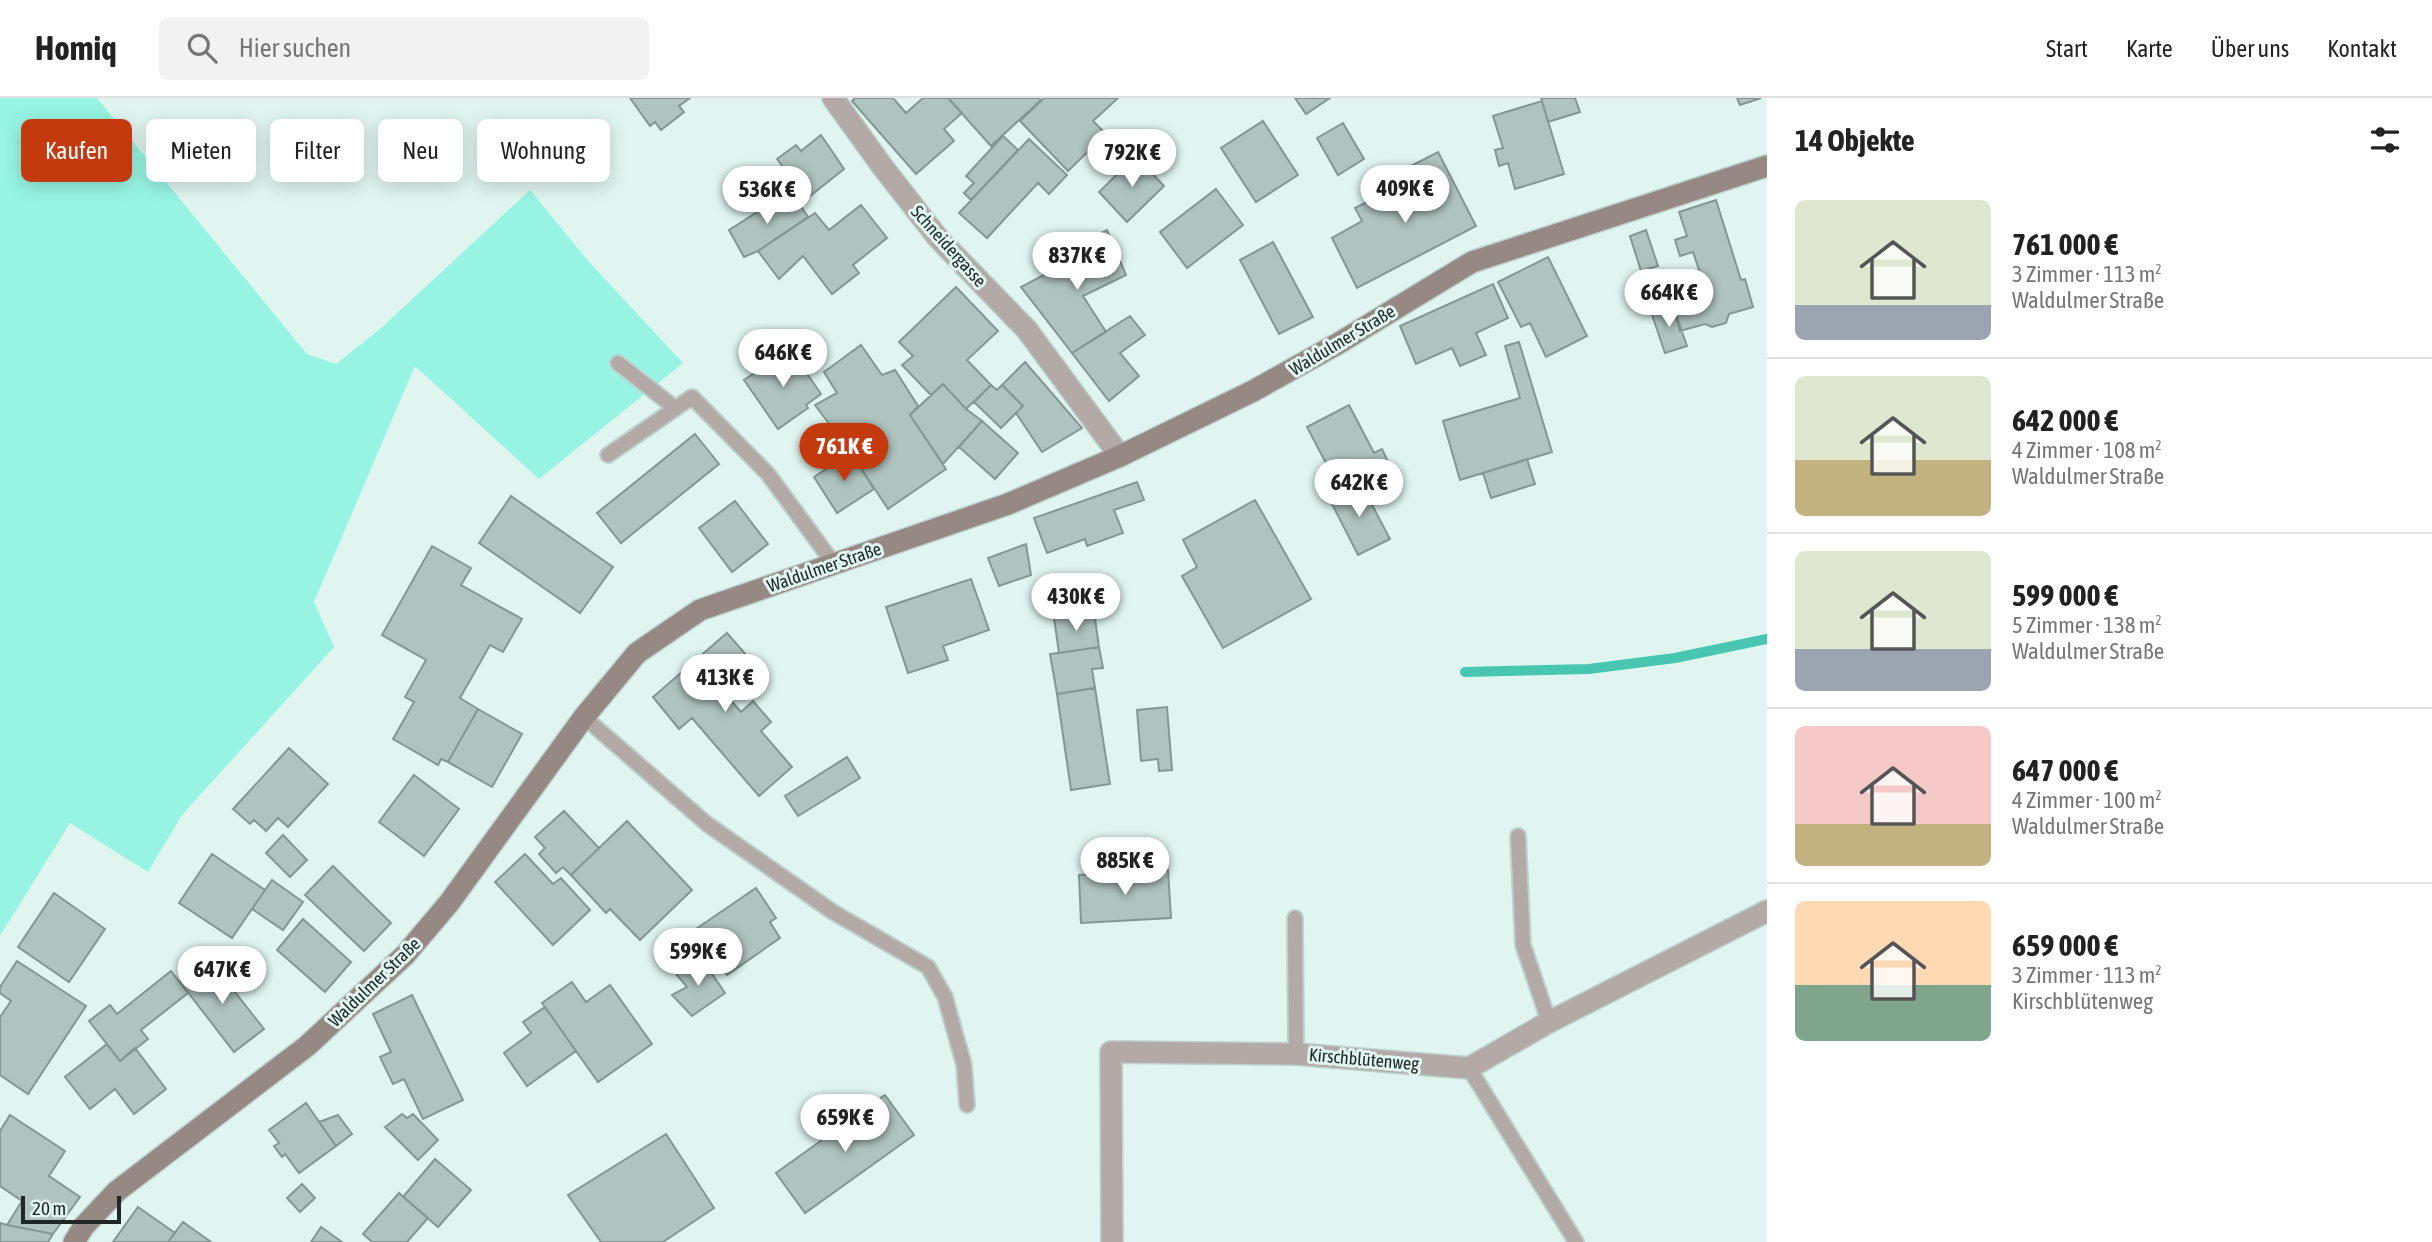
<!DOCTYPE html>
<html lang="de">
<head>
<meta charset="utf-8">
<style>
  :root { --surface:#fff; --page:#f2f2f2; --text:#222; --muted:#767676; --line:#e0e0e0; --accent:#c33a0f }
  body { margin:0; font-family:"Asap Condensed",sans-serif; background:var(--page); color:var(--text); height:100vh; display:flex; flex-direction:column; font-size:26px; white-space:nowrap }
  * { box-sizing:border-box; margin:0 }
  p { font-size:23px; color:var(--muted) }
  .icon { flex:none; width:38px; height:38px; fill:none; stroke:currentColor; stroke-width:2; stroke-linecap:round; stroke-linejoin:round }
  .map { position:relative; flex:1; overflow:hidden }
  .drawer { display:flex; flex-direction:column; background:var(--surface); width:665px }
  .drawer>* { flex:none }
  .banner { position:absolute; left:21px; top:21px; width:665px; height:63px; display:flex; gap:14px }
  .scale { position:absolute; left:21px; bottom:18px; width:100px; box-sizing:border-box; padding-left:7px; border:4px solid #202826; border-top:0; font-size:19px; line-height:24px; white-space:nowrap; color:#202826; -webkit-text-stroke:5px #e0f5f0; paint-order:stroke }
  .price { position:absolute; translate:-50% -60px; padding:0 16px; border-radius:24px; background:#fff; color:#222; font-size:23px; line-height:46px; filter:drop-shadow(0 2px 4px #0008) }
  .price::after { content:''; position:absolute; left:50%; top:42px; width:21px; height:16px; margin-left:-10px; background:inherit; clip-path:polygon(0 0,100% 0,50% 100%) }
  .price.current { background:var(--accent); color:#fff }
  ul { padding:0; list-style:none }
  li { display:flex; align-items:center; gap:21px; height:175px; padding:0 28px }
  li+li { border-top:2px solid var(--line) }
  li span { display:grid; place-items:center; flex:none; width:196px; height:140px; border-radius:10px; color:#555 }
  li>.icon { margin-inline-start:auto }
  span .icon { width:84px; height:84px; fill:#fffc; stroke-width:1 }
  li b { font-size:30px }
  h2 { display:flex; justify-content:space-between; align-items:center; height:84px; padding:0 28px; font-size:30px }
  .tag { padding:0 24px; border-radius:10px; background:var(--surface); box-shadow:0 4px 18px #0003; font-size:24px; line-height:63px }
  .tag.current { background:var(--accent); color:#fff }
  header { display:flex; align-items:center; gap:42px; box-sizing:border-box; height:98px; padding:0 35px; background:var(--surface); border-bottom:2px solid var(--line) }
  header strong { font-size:33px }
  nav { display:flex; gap:38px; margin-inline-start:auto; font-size:24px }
  .search { width:490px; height:63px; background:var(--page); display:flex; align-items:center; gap:18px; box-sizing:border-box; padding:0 24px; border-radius:10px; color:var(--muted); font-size:26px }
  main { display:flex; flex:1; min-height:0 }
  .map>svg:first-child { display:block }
  .green { fill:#97f4e2 }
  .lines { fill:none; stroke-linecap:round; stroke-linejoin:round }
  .stream { stroke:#48c6b2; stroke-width:10 }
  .building { fill:#afc3bf; stroke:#849793; stroke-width:2 }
  .lane-casing { stroke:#bdd0cc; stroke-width:18 }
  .street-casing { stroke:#bdd0cc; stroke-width:24 }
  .secondary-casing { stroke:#bdd0cc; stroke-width:24 }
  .lane { stroke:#b3aaa8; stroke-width:14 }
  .street { stroke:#b3aaa8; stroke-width:21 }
  .secondary { stroke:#958885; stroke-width:21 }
  .labels { text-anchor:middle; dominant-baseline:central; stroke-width:6; stroke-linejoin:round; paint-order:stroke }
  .street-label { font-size:18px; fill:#202826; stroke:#e0f5f0 }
</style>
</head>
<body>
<header>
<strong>Homiq</strong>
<div class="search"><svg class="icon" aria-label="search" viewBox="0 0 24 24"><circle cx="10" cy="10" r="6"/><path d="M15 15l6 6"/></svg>Hier suchen</div>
<nav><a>Start</a><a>Karte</a><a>Über uns</a><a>Kontakt</a></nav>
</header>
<main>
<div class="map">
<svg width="1767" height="1144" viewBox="0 0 1767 1144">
  <rect width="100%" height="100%" fill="#e0f5f0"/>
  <path class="green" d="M 0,0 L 97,0 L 307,256 L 336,266 L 380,231 L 530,92 L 589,164 L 683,265 L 539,381 L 415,268 L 314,504 L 334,549 L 182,717 L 148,774 L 70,725 L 0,838 Z"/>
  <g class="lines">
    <path class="stream" d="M 1465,574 L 1589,571 L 1675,560 L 1767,541"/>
  </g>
  <path class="building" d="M 630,0 L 690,0 L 679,8 L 684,14 L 661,32 L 655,24 L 650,28 Z
    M 855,0 L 893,0 L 906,15 L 923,0 L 948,0 L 962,15 L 944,31 L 954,43 L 916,76 L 852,3 Z
    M 948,0 L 1039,0 L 1041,2 L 991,48 Z
    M 1044,0 L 1118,0 L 1093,23 L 1106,36 L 1068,73 L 1020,23 Z
    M 1295,0 L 1330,0 L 1306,16 Z
    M 1541,0 L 1575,0 L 1580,14 L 1548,24 Z
    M 1737,0 L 1761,0 L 1740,7 Z
    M 1542,3 L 1564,76 L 1515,91 L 1508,65 L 1499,68 L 1495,52 L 1503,50 L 1493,18 Z
    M 1263,23 L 1298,77 L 1256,104 L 1221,50 Z
    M 1343,25 L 1364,61 L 1338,77 L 1317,40 Z
    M 821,37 L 844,71 L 800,106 L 776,75 L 783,69 L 777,61 L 796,47 L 801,53 Z
    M 1003,38 L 1018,52 L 971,102 L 964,95 L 974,85 L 966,78 Z
    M 1029,41 L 1067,77 L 1049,96 L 1038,85 L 987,140 L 959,115 Z
    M 1438,54 L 1476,128 L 1357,190 L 1332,140 L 1362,123 L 1355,110 L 1381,97 L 1388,110 L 1423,92 L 1411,68 Z
    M 1136,58 L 1164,88 L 1127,124 L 1099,94 Z
    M 1216,91 L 1243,127 L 1187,170 L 1160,134 Z
    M 794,98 L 808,119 L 758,153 L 744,159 L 729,132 L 765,109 L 768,114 Z
    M 1716,102 L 1741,182 L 1745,181 L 1753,209 L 1729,216 L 1726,225 L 1712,229 L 1705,226 L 1680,233 L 1670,198 L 1693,191 L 1700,175 L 1693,154 L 1680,158 L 1675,142 L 1687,138 L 1679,114 Z
    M 861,107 L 887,140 L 853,167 L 859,175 L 832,196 L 803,158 L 779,181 L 758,153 L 815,115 L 829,132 Z
    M 1107,132 L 1126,177 L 1083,198 L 1106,234 L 1072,255 L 1021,189 L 1087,154 L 1082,144 Z
    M 1646,132 L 1658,168 L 1641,173 L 1630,138 Z
    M 1273,144 L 1313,219 L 1279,236 L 1240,162 Z
    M 1548,159 L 1587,238 L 1546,259 L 1530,225 L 1521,229 L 1498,184 Z
    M 1493,186 L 1508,220 L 1476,235 L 1486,257 L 1460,268 L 1452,250 L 1416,266 L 1400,228 Z
    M 956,189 L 998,233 L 967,262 L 991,287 L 966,311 L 943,286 L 931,297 L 902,267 L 913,258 L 899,244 Z
    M 1673,208 L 1687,248 L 1665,255 L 1651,214 Z
    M 1130,218 L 1145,237 L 1120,255 L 1139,278 L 1109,303 L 1072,255 Z
    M 1519,244 L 1552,354 L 1460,382 L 1443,323 L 1520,300 L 1505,248 Z
    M 861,247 L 882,277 L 895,272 L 918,308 L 910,317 L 946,371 L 888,411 L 851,355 L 815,307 L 837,295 L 824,274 Z
    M 790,251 L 821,296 L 806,307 L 808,310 L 778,331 L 744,282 Z
    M 1025,264 L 1082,330 L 1042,354 L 1016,315 L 1023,308 L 1002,287 Z
    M 943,286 L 966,311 L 982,323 L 943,366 L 910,317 Z
    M 991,287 L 997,292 L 1002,287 L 1023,308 L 1001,330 L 974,304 Z
    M 1349,307 L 1374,355 L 1382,351 L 1390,368 L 1341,394 L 1307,329 Z
    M 982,323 L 1018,355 L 995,381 L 959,349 Z
    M 695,336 L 719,366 L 621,445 L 597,415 Z
    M 851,355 L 874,391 L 837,415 L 814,379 Z
    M 1527,361 L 1535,386 L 1491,400 L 1483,375 Z
    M 1137,384 L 1144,402 L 1114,412 L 1123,435 L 1087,448 L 1085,441 L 1047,455 L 1034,420 Z
    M 1360,384 L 1390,441 L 1358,457 L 1329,400 Z
    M 511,398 L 613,469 L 580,515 L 479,445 Z
    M 1255,402 L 1311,501 L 1223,550 L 1182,478 L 1197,469 L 1183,442 Z
    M 735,403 L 768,446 L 732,474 L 699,430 Z
    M 1026,446 L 1031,477 L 999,488 L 988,460 Z
    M 432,448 L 471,470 L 461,487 L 522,521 L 503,554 L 490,547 L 460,600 L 478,611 L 448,664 L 441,661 L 438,667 L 393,641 L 414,604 L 405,599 L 426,562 L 382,537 Z
    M 971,481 L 989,532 L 943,548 L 948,562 L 908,575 L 886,509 Z
    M 1094,514 L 1099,549 L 1059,555 L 1054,520 Z
    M 727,535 L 754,566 L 723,593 L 741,614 L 753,603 L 771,624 L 761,633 L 792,669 L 759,698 L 692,620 L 679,631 L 653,599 Z
    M 1099,549 L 1103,570 L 1092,571 L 1095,590 L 1057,596 L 1050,556 Z
    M 1095,590 L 1110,686 L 1071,692 L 1057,596 Z
    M 1167,609 L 1172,672 L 1159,673 L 1158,661 L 1141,663 L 1137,612 Z
    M 478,611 L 522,636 L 492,689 L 448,664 Z
    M 289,650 L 328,686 L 288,729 L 278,720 L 266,733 L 254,722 L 250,726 L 233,711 Z
    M 847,659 L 860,680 L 798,718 L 785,698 Z
    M 414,677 L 459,711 L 424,758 L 379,724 Z
    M 564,713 L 599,750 L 571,777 L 563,769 L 556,775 L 539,756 L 545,750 L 535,739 Z
    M 627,723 L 692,792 L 640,842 L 610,811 L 606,815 L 571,777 Z
    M 283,737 L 307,762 L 290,779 L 266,755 Z
    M 212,756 L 265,792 L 232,840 L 179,805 Z
    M 525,756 L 553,786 L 561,780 L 590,812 L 553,847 L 495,784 Z
    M 333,768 L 391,825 L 364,853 L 305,797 Z
    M 1168,772 L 1171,820 L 1081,825 L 1079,777 Z
    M 272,782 L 303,804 L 283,832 L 252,811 Z
    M 756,790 L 776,820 L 770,824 L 780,840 L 727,877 L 696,831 Z
    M 54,795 L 105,831 L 69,884 L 18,849 Z
    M 303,821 L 351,864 L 325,894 L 277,852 Z
    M 209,861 L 264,931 L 234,954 L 180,884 Z
    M 702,861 L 725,895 L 692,918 L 672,897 L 687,889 L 676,876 Z
    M 17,863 L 86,908 L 28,996 L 0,977 L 0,919 L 11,903 L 0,895 L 0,889 Z
    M 171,873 L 188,895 L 141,932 L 148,941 L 120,963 L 89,923 L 110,907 L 117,916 Z
    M 572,884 L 586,904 L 610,887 L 652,946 L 598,984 L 542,905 Z
    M 412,897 L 463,1002 L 423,1021 L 404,981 L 393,986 L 380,959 L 391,954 L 373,916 Z
    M 545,909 L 576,953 L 527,988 L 504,955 L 531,935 L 523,924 Z
    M 107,946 L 120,963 L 135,950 L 166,991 L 134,1016 L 115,991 L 90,1011 L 65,979 Z
    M 885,997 L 914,1037 L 805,1115 L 776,1075 Z
    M 306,1005 L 336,1048 L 299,1075 L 285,1056 L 282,1059 L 274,1048 L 279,1045 L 269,1032 Z
    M 402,1016 L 407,1020 L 413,1016 L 438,1042 L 418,1062 L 385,1029 Z
    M 10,1017 L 65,1053 L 49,1078 L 80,1099 L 53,1136 L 7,1127 L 22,1103 L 0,1088 L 0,1033 Z
    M 338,1017 L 352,1036 L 336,1048 L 319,1024 Z
    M 666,1036 L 714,1110 L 663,1144 L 601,1144 L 568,1097 Z
    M 435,1061 L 471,1092 L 438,1129 L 403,1099 Z
    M 302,1086 L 315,1100 L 300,1114 L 287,1100 Z
    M 399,1095 L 428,1120 L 407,1144 L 372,1144 L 363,1136 Z
    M 138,1109 L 175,1135 L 168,1144 L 113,1144 Z
    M 183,1124 L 211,1144 L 168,1144 Z
    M 0,1125 L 7,1127 L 53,1136 L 48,1144 L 0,1144 Z
    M 321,1129 L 342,1144 L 311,1144 Z"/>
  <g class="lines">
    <defs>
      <path id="lane" d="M 618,265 L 675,310
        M 608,357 L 692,299 L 768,376 L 834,466
        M 584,619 L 707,726 L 833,814 L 928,869 L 945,899 L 964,967 L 967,1007
        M 1518,738 L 1523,847 L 1549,924
        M 1295,820 L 1296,956
        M 1469,970 L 1576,1144"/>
      <path id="street" d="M 833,0 L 882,68 L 938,140 L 1027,232 L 1120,358
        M 1112,1144 L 1111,954 L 1296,956 L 1469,970 L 1549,924 L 1767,813"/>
      <path id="secondary" d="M 74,1144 L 84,1128 L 117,1093 L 307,948 L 405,857 L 449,805 L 584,619 L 637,555 L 700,512 L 1008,406 L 1120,358 L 1253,293 L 1339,245 L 1472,164 L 1767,68"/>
    </defs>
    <use href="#lane" class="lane-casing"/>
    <use href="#street" class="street-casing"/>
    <use href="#secondary" class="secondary-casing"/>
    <use href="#lane" class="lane"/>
    <use href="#street" class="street"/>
    <use href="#secondary" class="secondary"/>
  </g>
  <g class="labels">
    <g class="street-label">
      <text transform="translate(949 148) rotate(48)">Schneidergasse</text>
      <text transform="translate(1342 242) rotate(-31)">Waldulmer Straße</text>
      <text transform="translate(824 469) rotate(-19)">Waldulmer Straße</text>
      <text transform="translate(374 884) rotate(-44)">Waldulmer Straße</text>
      <text transform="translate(1364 961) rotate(5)">Kirschblütenweg</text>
    </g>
  </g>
</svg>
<div class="scale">20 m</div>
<b class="price" style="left:1132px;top:91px">792K €</b>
<b class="price" style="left:1405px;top:127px">409K €</b>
<b class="price" style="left:767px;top:128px">536K €</b>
<b class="price" style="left:1077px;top:194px">837K €</b>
<b class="price" style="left:1669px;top:231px">664K €</b>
<b class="price" style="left:783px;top:291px">646K €</b>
<b class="price current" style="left:844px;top:385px">761K €</b>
<b class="price" style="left:1359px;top:421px">642K €</b>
<b class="price" style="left:1076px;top:535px">430K €</b>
<b class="price" style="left:725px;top:616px">413K €</b>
<b class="price" style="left:1125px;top:799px">885K €</b>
<b class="price" style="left:698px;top:890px">599K €</b>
<b class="price" style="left:222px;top:908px">647K €</b>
<b class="price" style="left:845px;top:1056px">659K €</b>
<div class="banner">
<a class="tag current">Kaufen</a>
<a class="tag">Mieten</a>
<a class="tag">Filter</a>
<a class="tag">Neu</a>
<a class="tag">Wohnung</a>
</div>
</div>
<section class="drawer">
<h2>14 Objekte<svg class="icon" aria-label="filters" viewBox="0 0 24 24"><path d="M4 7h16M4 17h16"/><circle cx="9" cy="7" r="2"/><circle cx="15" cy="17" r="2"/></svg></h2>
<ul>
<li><span style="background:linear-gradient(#dfe7d0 75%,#9aa5b1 0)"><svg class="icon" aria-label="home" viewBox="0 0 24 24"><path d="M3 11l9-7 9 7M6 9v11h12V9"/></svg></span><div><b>761 000 €</b><p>3 Zimmer · 113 m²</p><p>Waldulmer Straße</p></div></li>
<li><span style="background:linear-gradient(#dfe7d0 60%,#c2b280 0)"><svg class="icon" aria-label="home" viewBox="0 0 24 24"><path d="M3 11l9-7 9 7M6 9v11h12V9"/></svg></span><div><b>642 000 €</b><p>4 Zimmer · 108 m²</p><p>Waldulmer Straße</p></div></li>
<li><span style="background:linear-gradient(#dfe7d0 70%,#9aa5b1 0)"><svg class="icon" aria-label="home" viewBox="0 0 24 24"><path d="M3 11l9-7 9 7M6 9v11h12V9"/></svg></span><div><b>599 000 €</b><p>5 Zimmer · 138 m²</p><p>Waldulmer Straße</p></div></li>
<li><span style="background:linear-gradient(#f6c9c9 70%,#c2b280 0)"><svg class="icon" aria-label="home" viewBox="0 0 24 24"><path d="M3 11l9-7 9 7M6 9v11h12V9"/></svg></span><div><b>647 000 €</b><p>4 Zimmer · 100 m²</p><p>Waldulmer Straße</p></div></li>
<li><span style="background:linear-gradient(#ffd9b3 60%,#7fa58c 0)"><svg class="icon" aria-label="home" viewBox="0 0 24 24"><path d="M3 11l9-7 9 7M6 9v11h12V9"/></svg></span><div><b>659 000 €</b><p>3 Zimmer · 113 m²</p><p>Kirschblütenweg</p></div></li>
</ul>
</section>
</main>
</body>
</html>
